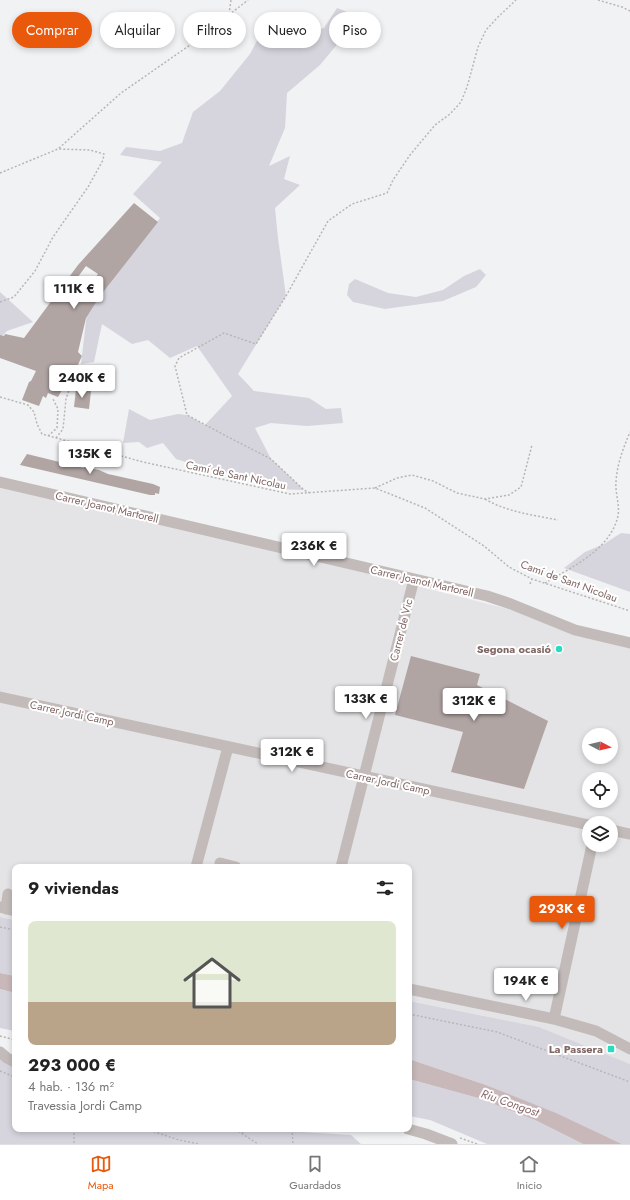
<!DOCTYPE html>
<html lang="es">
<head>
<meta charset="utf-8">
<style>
  :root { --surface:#fff; --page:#f2f2f2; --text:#222; --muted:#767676; --line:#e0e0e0; --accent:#ea580c }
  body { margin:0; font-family:Jost,sans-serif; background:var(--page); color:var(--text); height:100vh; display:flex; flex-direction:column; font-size:15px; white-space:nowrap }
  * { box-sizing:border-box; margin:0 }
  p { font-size:13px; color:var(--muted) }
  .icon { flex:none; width:22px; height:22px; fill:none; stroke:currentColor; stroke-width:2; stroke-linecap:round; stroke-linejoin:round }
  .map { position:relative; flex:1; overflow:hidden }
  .drawer { position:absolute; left:12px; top:864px; width:400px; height:268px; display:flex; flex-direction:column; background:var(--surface); border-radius:8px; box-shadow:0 2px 6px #0003 }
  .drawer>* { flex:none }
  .banner { position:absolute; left:12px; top:12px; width:400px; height:36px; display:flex; gap:8px }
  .needle { width:26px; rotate:97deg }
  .tools { position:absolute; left:582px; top:728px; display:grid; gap:8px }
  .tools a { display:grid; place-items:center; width:36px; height:36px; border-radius:50%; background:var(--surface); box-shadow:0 2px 6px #0003; font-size:20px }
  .price { position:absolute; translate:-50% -34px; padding:0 9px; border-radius:4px; background:#fff; color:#222; font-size:13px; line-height:26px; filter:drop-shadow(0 1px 2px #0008) }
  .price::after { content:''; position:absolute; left:50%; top:24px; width:12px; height:9px; margin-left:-6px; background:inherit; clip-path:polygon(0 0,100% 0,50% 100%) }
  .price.current { background:var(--accent); color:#fff }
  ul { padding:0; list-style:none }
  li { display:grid; align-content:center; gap:8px; height:212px; padding:0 16px }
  li span { display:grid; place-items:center; height:124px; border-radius:8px; color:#555 }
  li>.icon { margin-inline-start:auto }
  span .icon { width:72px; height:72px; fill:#fffc; stroke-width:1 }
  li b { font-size:17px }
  h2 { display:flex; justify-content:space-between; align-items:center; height:48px; padding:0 16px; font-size:17px }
  .tag { padding:0 14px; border-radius:18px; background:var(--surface); box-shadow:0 2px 6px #0003; font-size:14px; line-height:36px }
  .tag.current { background:var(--accent); color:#fff }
  .tab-bar { display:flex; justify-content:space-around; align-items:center; height:56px; border-top:1px solid var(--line); background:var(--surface); font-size:11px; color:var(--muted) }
  .tab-bar a { display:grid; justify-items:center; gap:2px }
  .tab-bar .current { color:var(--accent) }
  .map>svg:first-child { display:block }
  .built { fill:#e4e3e5; fill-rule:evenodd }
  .green { fill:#d6d5de }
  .water { fill:#c8b8ba }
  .building { fill:#b1a5a4; fill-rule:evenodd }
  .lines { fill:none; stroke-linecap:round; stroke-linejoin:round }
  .path { stroke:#bab5b5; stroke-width:1.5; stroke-dasharray:2 2; stroke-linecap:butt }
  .minor { stroke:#c2bbba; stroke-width:11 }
  .poi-dot { fill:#29dcbf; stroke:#fff; stroke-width:1.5 }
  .labels { text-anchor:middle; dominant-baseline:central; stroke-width:4; stroke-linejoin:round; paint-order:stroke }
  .street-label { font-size:11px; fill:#806664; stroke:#fff }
  .poi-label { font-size:11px; font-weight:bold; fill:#806664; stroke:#fff; text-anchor:end }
  .water-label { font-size:12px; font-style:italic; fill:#8b6a6e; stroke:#fff }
</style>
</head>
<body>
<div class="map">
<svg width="630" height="1144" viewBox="0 0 630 1144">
  <rect width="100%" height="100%" fill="#f0f2f4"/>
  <path class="built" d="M 0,481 L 520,612 L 630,643 L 630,1064 L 539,1027 L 409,1001 L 409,867 L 15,867 L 15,920 L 0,917 ZM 589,735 L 611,735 L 611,757 L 589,757 ZM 589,779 L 611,779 L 611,801 L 589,801 ZM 589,823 L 611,823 L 611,845 L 589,845 Z"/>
  <path class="green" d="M 337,8 L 360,17 L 320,65 L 287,93 L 285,128 L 269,166 L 290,156 L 284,179 L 300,185 L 275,208 L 278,238 L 286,296 L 238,374 L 254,391 L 309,398 L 326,409 L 341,408 L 343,423 L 307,426 L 271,423 L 255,428 L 271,459 L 304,490 L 273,489 L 255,477 L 211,470 L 176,459 L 163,443 L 147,448 L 139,442 L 123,443 L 129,409 L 150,420 L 178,414 L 187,415 L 205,425 L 232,396 L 197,346 L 170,358 L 148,340 L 132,344 L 102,324 L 94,362 L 81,364 L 87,312 L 160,218 L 133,194 L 162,162 L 120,155 L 126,147 L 160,151 L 182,143 L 193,112 L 220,91 L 250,54 L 264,27 L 294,35 L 324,28 Z
    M 480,269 L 486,275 L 476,287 L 443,301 L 385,309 L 353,302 L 347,295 L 349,284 L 355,279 L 388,293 L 416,297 L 443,290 L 464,276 Z
    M 0,292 L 33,322 L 7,331 L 0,338 Z
    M 621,533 L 630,534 L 630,592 L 564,568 L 585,552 L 604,544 Z
    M 0,917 L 15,920 L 15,976 L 0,973 Z
    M 0,989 L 15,993 L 15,1031 L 0,1028 Z
    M 409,1001 L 539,1027 L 630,1064 L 630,1144 L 622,1144 L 555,1113 L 486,1085 L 409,1059 Z
    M 0,1057 L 15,1067 L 15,1129 L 254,1129 L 351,1135 L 361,1144 L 0,1144 Z
    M 409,1079 L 478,1098 L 535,1120 L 583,1144 L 487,1144 L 430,1120 L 409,1116 Z"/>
  <path class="water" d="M 0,973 L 15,976 L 15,993 L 0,989 Z
    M 409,1059 L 486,1085 L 556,1113 L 622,1144 L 583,1144 L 535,1120 L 478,1098 L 409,1079 Z"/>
  <path class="building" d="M 134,203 L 158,222 L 100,296 L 86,318 L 78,352 L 82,356 L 69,384 L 66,383 L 58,397 L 48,393 L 46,398 L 43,396 L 39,406 L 22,400 L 29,382 L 31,381 L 36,371 L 0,358 L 0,335 L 4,336 L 5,334 L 24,338 L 78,265 ZM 86,266 L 98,274 L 81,298 L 69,289 Z
    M 76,389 L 91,391 L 89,409 L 74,407 Z
    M 27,454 L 84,468 L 84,467 L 99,470 L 108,474 L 153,484 L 160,487 L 159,494 L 155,493 L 155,495 L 150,495 L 20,465 Z
    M 411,656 L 480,674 L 477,685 L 548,721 L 524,789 L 451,772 L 463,732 L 395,715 Z"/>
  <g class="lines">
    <path class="path" d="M 598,0 L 622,7 L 630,11
      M 229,14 L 231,0
      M 0,173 L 58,149 L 121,93 L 193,43 L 248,0
      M 0,302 L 14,297 L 35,271 L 53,237 L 88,187 L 103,160 L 104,154 L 90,150 L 58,149
      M 0,397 L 28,405 L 34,412 L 37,424 L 42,434 L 143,462 L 290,494 L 375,488 L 425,508 L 484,546 L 509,567 L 532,579 L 630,611
      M 48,436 L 57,428 L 58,409 L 53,399
      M 56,438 L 63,429 L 66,399 L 72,381 L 83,374 L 83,383
      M 375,488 L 397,478 L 412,475 L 433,481 L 457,493 L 485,499 L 509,495 L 521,487 L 532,445
      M 310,493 L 304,490 L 271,459 L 228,437 L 187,415 L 175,366 L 179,358 L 224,333 L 256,344 L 286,296 L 328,221 L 352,204 L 387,193 L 393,180 L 410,155 L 435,125 L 450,114 L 461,102 L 467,87 L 478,47 L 486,30 L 498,17 L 516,0
      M 485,499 C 507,512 533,515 558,520
      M 545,583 C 572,567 610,550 618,516 C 620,505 615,493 616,482 C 617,464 623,449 630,432
      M 530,584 L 532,579
      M 0,927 L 15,930
      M 409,1014 L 497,1032 L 630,1082
      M 0,1036 L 15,1040
      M 0,1071 L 15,1077
      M 74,1129 L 74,1144
      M 146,1129 L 179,1140 L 199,1144
      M 235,1129 L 258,1144
      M 292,1129 L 293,1144
      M 242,1134 L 244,1129
      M 460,1138 L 477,1144"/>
    <path class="minor" d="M 0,482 L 487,596 L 511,604 L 575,630 L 630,643
      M 0,697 L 589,825
      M 611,830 L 630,834
      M 220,863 L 236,867
      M 196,867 L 228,747
      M 341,867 L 414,579
      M 0,907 L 15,911
      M 6,909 L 8,894
      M 409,989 L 554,1019 L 596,1031 L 630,1049
      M 554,1019 L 592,845
      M 0,1052 L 7,1058 L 15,1062
      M 408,1129 L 426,1134 L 452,1144"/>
  </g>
  <g class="poi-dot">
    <circle cx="559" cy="649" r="4"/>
    <rect x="607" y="1045" width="8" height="8" rx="2"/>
  </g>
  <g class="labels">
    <g class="street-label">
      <text transform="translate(236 475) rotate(12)">Camí de Sant Nicolau</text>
      <text transform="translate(107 507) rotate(13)">Carrer Joanot Martorell</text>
      <text transform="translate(422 581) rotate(13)">Carrer Joanot Martorell</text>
      <text transform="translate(569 581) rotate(20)">Camí de Sant Nicolau</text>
      <text transform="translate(401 630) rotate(-76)">Carrer de Vic</text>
      <text transform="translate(72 713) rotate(12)">Carrer Jordi Camp</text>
      <text transform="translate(388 782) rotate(12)">Carrer Jordi Camp</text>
    </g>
    <g class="poi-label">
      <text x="551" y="649">Segona ocasió</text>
      <text x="603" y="1049">La Passera</text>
    </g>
    <g class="water-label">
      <text transform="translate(510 1103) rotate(19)">Riu Congost</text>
    </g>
  </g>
</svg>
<div class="tools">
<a><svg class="needle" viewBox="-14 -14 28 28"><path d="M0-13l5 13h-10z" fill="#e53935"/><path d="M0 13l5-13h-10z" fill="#767676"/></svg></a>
<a><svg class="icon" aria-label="locate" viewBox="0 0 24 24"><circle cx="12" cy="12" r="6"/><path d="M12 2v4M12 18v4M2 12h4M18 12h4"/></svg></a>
<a><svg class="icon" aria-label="layers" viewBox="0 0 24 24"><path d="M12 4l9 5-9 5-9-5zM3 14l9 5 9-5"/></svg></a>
</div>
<b class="price" style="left:74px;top:310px">111K €</b>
<b class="price" style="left:82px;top:399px">240K €</b>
<b class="price" style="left:90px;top:475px">135K €</b>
<b class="price" style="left:314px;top:567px">236K €</b>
<b class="price" style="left:366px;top:720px">133K €</b>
<b class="price" style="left:474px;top:722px">312K €</b>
<b class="price" style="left:292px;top:773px">312K €</b>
<b class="price current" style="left:562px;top:930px">293K €</b>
<b class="price" style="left:526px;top:1002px">194K €</b>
<div class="banner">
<a class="tag current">Comprar</a>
<a class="tag">Alquilar</a>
<a class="tag">Filtros</a>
<a class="tag">Nuevo</a>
<a class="tag">Piso</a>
</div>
<section class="drawer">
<h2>9 viviendas<svg class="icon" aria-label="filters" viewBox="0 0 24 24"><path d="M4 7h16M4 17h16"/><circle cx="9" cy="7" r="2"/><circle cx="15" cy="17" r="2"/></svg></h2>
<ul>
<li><span style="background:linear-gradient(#dfe7d0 65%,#b9a48a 0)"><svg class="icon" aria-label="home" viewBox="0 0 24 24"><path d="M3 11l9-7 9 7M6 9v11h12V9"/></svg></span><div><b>293 000 €</b><p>4 hab. · 136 m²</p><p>Travessia Jordi Camp</p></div></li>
</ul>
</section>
</div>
<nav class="tab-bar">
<a class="current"><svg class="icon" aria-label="map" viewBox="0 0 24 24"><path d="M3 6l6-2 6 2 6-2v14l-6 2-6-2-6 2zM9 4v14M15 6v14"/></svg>Mapa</a>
<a><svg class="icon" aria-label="saved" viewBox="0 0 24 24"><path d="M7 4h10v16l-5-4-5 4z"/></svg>Guardados</a>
<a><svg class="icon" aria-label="home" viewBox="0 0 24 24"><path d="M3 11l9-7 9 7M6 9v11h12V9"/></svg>Inicio</a>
</nav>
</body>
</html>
